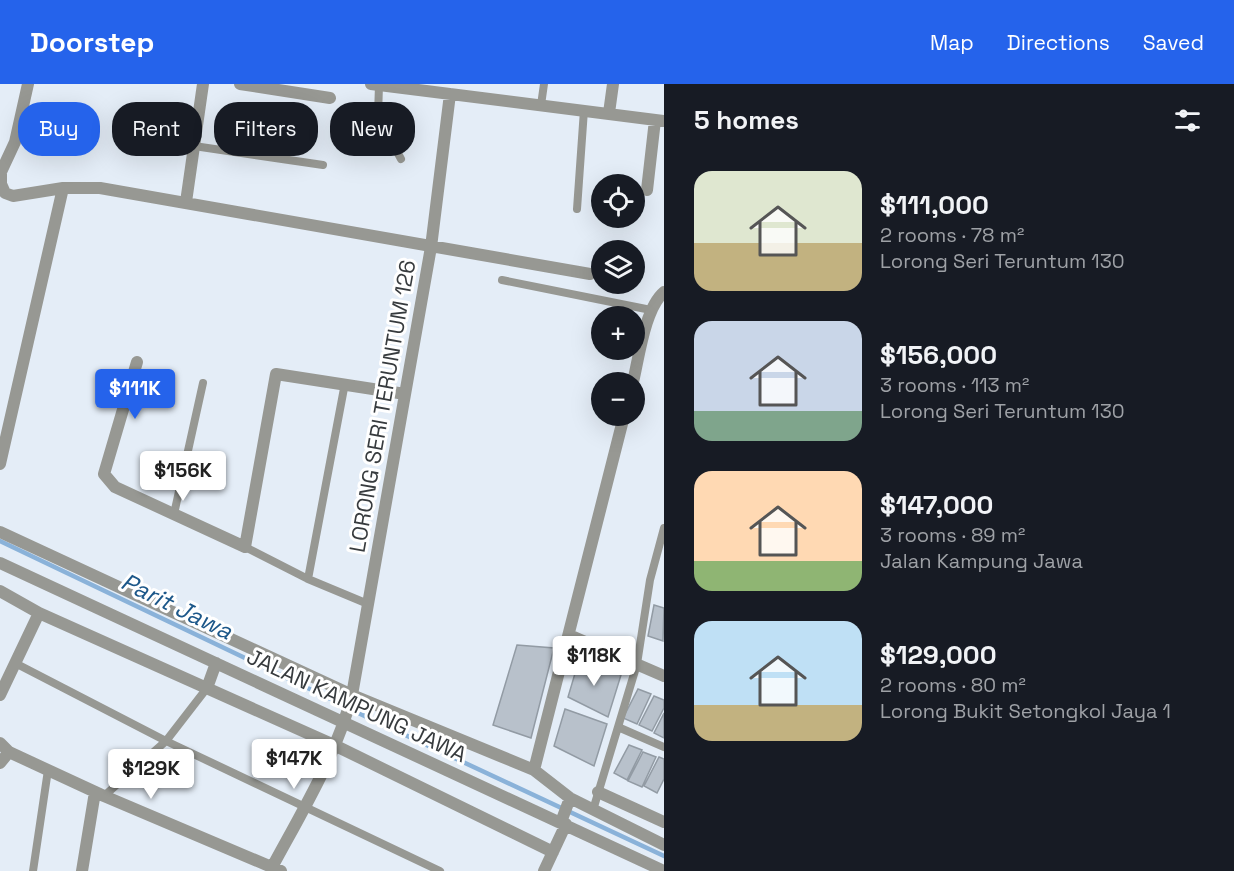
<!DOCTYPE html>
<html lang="en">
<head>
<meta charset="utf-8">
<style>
  :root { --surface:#171b24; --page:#242831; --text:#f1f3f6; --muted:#9ea1a6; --accent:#2563eb }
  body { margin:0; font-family:"Space Grotesk",sans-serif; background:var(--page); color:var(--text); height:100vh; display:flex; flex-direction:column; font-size:22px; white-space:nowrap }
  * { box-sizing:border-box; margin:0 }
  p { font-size:20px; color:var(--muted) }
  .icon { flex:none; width:33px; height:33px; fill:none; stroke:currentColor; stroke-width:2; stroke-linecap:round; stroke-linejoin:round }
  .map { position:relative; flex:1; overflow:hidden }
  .drawer { display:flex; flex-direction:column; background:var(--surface); width:570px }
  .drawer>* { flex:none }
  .hud { position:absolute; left:18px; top:18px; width:555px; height:54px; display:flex; gap:12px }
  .fabs { position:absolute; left:591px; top:90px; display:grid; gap:12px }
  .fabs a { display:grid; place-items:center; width:54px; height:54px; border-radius:50%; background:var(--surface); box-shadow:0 6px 24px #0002; font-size:30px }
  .price { position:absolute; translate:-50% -51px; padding:0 14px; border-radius:6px; background:#fff; color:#222; font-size:20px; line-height:39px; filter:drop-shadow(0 2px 3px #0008) }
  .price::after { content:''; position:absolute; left:50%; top:36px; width:18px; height:14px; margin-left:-9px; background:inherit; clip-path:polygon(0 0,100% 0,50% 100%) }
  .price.on { background:var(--accent); color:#fff }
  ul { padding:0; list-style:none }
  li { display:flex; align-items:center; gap:18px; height:150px; padding:0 30px }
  li span { display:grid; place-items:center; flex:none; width:168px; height:120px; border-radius:18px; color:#555 }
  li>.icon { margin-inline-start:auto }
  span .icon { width:72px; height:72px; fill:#fffc; stroke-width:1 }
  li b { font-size:26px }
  h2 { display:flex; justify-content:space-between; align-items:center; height:72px; padding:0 30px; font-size:26px }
  .chip { padding:0 21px; border-radius:24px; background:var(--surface); box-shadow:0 6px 24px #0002; font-size:21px; line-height:54px }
  .chip.on { background:var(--accent); color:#fff }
  header { display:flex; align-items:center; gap:36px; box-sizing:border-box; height:84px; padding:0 30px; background:var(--accent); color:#fff }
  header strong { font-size:28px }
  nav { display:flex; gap:33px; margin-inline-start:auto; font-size:21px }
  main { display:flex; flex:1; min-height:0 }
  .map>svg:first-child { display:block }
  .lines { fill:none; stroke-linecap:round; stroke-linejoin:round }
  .stream { stroke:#8ab2d9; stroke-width:4.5 }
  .building { fill:#b8c1cb; stroke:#929ba4; stroke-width:1.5 }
  .service { stroke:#979893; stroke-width:8 }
  .minor { stroke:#979893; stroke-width:12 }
  .labels { text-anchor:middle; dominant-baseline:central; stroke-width:6; stroke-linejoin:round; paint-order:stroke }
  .street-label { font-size:22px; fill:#373b3e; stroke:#fff }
  .water-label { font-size:24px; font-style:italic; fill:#1c5789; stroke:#fff }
</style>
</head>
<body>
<header>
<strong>Doorstep</strong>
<nav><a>Map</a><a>Directions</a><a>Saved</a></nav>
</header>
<main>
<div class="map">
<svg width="664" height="787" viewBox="0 0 664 787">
  <rect width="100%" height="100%" fill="#e4edf7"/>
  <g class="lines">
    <path class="stream" d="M 0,457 L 339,619
      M 356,628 L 664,772"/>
  </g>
  <path class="building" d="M 654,521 L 664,524 L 663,557 L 648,552 Z
    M 517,561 L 554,564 L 531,654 L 493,641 Z
    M 579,576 L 621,591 L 608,633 L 568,613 Z
    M 638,605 L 651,610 L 637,640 L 623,634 Z
    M 654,612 L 664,616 L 664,624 L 652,647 L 639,641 Z
    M 565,625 L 607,640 L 594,682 L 554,662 Z
    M 664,629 L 664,654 L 654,649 Z
    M 629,661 L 642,666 L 627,696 L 614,689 Z
    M 643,668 L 656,673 L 642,703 L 628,697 Z
    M 659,673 L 664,675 L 664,695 L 657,709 L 644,702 Z"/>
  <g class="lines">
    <path class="service" d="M 379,1 L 378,32 L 401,75
      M 541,21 L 544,0
      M 194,62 L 323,81
      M 577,125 L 584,26
      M 502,196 L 651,226
      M 174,430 L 203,299
      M 245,463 L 308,495 L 368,520
      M 308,495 L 345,299
      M 15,579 L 166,657 L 440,787
      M 618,643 L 664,663
      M 104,712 L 166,657 L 207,604
      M 593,726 L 637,580 L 650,496 L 664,444
      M 33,787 L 48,686"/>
    <path class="minor" d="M 28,0 L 15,58 L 1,88 L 1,100 L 5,109 L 13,112 L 63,104 L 100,104 L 590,190
      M 240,0 L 330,14
      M 371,0 L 664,37
      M 609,29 L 613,0
      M 647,106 L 655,36
      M 186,118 L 203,0
      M 137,278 L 104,390 L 115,403 L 245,463 L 276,290 L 405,310
      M 633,298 C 639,273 645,224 664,208
      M 0,380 L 63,104
      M 0,448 L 352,611 L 534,686 L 570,714 L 664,761
      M 0,479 L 664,787
      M 0,507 L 39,529 L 334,661 L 553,768
      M 569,551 L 664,592
      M 207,604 L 216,579
      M 0,611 L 39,529
      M 0,659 L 9,668 L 104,712 L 281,787
      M 0,679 L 9,668
      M 534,686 L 624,332
      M 598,708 L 664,738
      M 561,738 L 570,714
      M 82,787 L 95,708
      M 270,787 C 300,731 336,673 352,611 L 431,163 L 450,10
      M 544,787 L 566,740"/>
  </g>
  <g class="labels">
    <g class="street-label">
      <text transform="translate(382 322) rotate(-80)">LORONG SERI TERUNTUM 126</text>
      <text transform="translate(357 621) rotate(25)">JALAN KAMPUNG JAWA</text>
    </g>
    <g class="water-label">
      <text transform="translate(177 522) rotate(26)">Parit Jawa</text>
    </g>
  </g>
</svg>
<div class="fabs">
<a><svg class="icon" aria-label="locate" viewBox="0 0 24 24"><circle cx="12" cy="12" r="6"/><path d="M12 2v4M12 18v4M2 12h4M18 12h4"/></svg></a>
<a><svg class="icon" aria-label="layers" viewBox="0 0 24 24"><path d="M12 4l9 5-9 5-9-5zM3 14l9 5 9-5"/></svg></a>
<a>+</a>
<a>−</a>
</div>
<b class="price on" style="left:135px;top:336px">$111K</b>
<b class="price" style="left:183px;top:418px">$156K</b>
<b class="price" style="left:594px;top:603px">$118K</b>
<b class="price" style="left:294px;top:706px">$147K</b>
<b class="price" style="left:151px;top:716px">$129K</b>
<div class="hud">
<a class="chip on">Buy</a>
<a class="chip">Rent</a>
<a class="chip">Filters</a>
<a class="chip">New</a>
</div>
</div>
<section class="drawer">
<h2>5 homes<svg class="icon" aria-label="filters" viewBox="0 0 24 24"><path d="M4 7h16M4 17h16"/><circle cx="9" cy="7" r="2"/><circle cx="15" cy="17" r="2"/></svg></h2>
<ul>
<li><span style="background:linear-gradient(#dfe7d0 60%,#c2b280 0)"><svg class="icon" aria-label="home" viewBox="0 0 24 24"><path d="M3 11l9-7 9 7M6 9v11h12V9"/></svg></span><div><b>$111,000</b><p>2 rooms · 78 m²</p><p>Lorong Seri Teruntum 130</p></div></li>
<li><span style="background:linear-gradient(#c9d6e8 75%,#7fa58c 0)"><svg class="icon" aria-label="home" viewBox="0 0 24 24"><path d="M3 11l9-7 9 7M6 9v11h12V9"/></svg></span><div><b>$156,000</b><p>3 rooms · 113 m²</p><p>Lorong Seri Teruntum 130</p></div></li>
<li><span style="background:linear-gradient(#ffd9b3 75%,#8fb573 0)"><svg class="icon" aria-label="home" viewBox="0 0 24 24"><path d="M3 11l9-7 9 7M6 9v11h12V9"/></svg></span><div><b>$147,000</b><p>3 rooms · 89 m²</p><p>Jalan Kampung Jawa</p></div></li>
<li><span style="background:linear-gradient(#bfe0f5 70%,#c2b280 0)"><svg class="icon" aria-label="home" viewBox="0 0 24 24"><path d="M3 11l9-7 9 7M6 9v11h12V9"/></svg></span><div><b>$129,000</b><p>2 rooms · 80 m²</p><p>Lorong Bukit Setongkol Jaya 1</p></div></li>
</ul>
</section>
</main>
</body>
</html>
